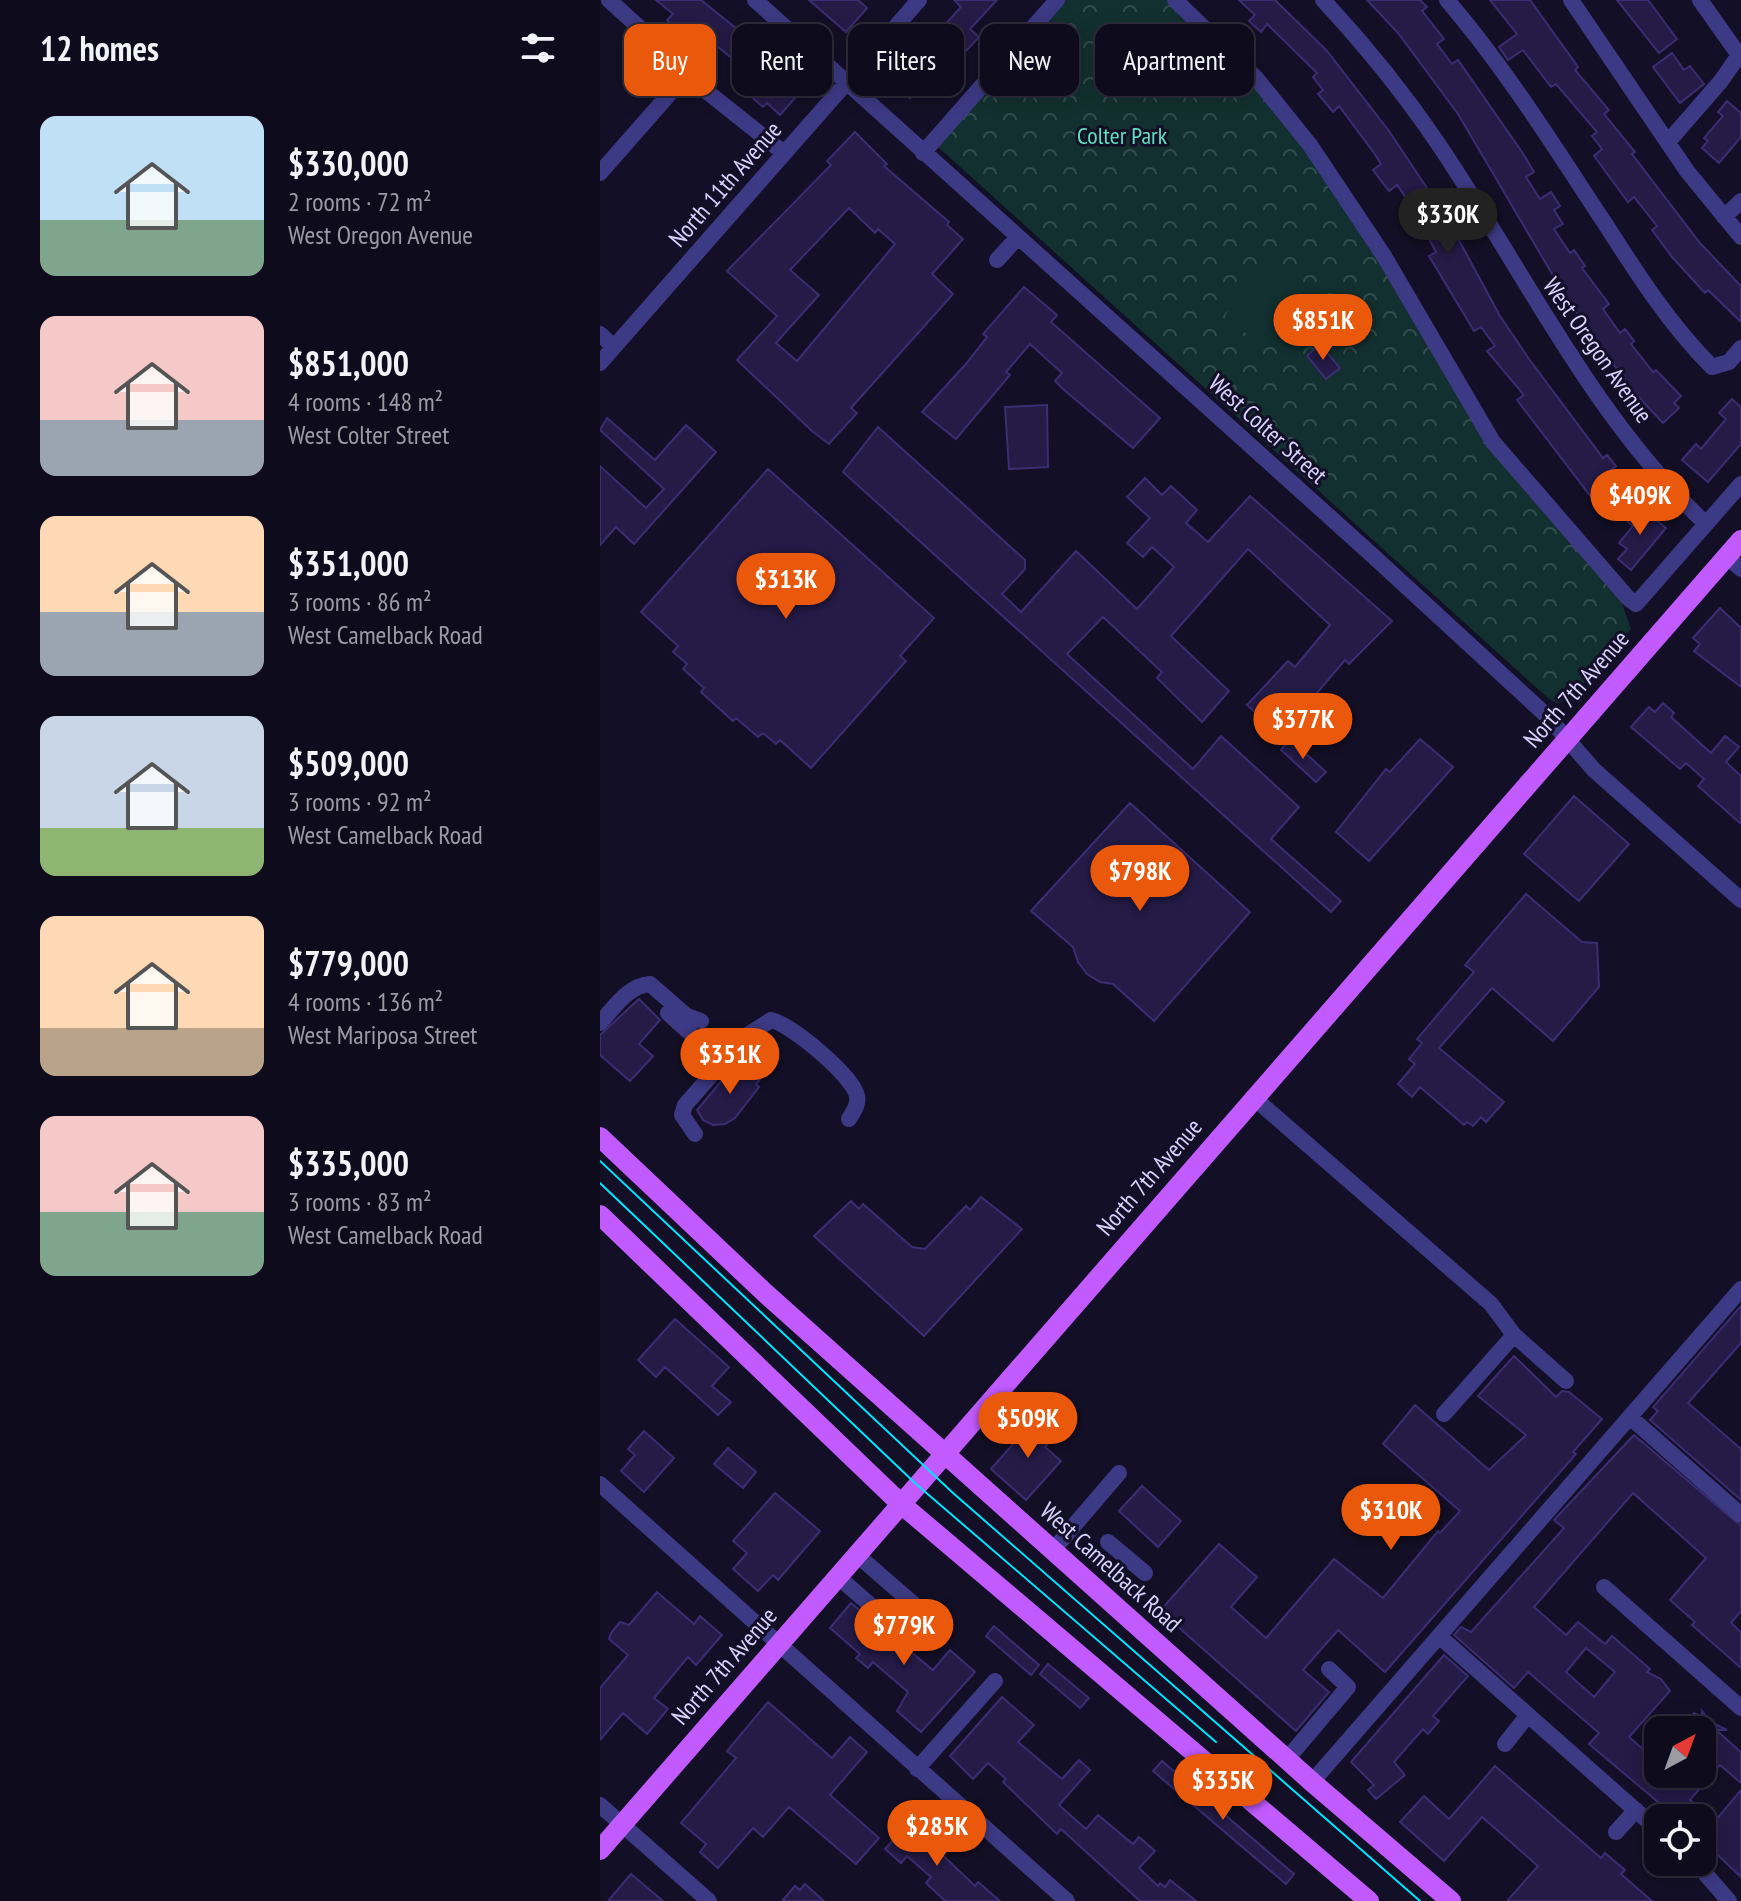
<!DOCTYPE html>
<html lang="en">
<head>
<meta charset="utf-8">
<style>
  :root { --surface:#0e0b1c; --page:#1c1929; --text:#f1f3f6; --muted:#9b9ba3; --line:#2e2b3b; --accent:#ea580c }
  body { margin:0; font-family:"PT Sans Narrow",sans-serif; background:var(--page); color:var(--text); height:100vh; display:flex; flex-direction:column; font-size:30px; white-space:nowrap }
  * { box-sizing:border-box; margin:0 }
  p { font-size:26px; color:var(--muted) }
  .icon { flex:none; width:44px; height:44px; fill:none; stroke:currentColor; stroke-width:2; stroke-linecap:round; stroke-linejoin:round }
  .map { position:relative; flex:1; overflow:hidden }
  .panel { display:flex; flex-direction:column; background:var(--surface); width:600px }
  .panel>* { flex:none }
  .top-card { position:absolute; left:24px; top:24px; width:760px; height:72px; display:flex; gap:16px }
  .needle { width:52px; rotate:41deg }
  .fabs { position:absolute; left:1044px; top:1716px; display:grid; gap:16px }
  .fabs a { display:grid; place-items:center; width:72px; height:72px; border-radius:16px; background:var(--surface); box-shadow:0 4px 20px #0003,0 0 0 2px var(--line); font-size:40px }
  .price { position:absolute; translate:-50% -68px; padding:0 18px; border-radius:28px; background:var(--accent); color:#fff; font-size:26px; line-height:52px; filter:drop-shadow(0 2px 4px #0008) }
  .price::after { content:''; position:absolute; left:50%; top:48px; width:24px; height:18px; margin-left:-12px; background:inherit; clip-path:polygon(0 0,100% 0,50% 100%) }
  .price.on { background:#222; color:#fff }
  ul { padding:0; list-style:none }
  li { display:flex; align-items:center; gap:24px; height:200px; padding:0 40px }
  li span { display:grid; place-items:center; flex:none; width:224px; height:160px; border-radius:16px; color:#555 }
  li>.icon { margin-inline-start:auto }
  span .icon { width:96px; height:96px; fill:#fffc; stroke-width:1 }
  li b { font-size:34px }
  h2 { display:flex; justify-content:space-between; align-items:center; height:96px; padding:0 40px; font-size:34px }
  .chip { padding:0 28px; border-radius:16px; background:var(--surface); box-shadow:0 4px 20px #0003,0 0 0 2px var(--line); font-size:28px; line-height:72px }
  .chip.on { background:var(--accent); color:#fff }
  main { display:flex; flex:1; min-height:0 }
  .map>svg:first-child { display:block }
  .forest { fill:url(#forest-crowns) }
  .garden { fill:#12302f }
  .building { fill:#241b47; stroke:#3b2d73; stroke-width:2; fill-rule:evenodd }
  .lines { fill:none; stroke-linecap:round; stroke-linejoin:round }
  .minor { stroke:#3d3a85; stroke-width:16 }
  .major { stroke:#c25bff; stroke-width:20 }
  .tram { stroke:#00e5ff; stroke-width:2 }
  .labels { text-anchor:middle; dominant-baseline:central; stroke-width:6; stroke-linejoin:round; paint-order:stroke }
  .park-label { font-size:24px; fill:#5fe0c0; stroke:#130f26 }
  .street-label { font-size:24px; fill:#d9d4ff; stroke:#130f26 }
</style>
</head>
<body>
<main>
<section class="panel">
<h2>12 homes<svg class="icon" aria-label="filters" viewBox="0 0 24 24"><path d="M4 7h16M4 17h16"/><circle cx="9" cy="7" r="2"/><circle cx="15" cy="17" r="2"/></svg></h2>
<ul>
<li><span style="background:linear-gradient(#bfe0f5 65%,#7fa58c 0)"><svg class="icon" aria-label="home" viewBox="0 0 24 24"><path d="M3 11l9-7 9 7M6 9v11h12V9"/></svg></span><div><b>$330,000</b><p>2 rooms · 72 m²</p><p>West Oregon Avenue</p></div></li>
<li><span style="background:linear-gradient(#f6c9c9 65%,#9aa5b1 0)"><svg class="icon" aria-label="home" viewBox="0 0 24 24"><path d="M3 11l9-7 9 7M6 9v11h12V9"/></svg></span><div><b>$851,000</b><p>4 rooms · 148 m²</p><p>West Colter Street</p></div></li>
<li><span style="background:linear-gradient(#ffd9b3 60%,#9aa5b1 0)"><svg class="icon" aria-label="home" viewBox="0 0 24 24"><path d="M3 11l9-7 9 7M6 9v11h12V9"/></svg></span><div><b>$351,000</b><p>3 rooms · 86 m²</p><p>West Camelback Road</p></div></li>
<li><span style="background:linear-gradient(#c9d6e8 70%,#8fb573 0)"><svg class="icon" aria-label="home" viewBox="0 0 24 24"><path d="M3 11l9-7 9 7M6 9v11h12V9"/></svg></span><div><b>$509,000</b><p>3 rooms · 92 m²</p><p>West Camelback Road</p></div></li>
<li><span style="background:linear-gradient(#ffd9b3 70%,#b9a48a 0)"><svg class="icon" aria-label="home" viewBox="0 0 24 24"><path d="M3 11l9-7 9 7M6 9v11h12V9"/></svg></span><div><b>$779,000</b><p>4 rooms · 136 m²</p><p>West Mariposa Street</p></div></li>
<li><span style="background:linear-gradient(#f6c9c9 60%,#7fa58c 0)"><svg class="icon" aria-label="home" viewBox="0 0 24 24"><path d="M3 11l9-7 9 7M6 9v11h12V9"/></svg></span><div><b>$335,000</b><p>3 rooms · 83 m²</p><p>West Camelback Road</p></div></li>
</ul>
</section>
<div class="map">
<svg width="1141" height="1901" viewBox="0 0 1141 1901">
  <defs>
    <pattern id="forest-crowns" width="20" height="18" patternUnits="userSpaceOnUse" patternTransform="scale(2)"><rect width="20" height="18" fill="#12302f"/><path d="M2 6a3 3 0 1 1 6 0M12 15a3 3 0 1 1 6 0" fill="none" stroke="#344d4e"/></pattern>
  </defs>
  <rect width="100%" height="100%" fill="#130f26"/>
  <path class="forest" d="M 464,0 L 568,0 L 611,38 L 683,117 L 771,246 L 890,443 L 1022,603 L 1031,629 L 970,699 L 957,703 L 949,699 L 336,145 Z"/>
  <path class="garden" d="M 676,258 L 709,288 L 658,344 L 625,315 Z"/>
  <path class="building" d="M 56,0 L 101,0 L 163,50 L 155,60 L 180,82 L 185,76 L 202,90 L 180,115 L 167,103 L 163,107 L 146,92 L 157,79 L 107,38 L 98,48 L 67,20 L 73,14 Z
    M 209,0 L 258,0 L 267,8 L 246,32 Z
    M 354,0 L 397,0 L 370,29 L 379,37 L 364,53 L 358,47 L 345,58 L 310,98 L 292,83 L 361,7 Z
    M 639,0 L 675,0 L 727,51 L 789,131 L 847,218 L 900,316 L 929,359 L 1003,458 L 1007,455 L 1016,466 L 1011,470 L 1023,486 L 998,506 L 917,400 L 924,395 L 887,351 L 895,346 L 881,327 L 874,331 L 829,256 L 836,252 L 820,222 L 816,225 L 807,212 L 813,208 L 797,185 L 789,191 L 773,170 L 781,164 L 774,153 L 739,106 L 733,112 L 718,94 L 723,90 L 713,77 L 717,73 L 667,24 L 661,32 L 649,21 L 655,15 Z
    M 767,0 L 820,0 L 827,7 L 822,11 L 844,39 L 837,44 L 852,64 L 858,60 L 922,152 L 934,172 L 926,177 L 940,199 L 951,192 L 960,206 L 954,210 L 963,224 L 954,229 L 970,253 L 974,250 L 985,266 L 982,268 L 1009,304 L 1003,309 L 1020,333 L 1025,329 L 1034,341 L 1031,344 L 1053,372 L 1056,370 L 1081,396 L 1074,403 L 1079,408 L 1063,423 L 1033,391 L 968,301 L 858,114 L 798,33 Z
    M 890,0 L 930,0 L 978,67 L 975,70 L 1009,110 L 1004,114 L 1035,152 L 1032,154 L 1100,243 L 1141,286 L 1141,322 L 1108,290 L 1105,293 L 1072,257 L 1052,230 L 1057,226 L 1034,197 L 1028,202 L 994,156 L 1002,149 L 992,136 L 997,132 L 956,84 L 951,87 L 923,50 L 908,60 L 899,47 L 917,34 Z
    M 1017,0 L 1048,0 L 1077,39 L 1059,53 Z
    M 1072,53 L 1084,70 L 1090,66 L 1104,84 L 1080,103 L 1053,67 Z
    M 1127,101 L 1141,113 L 1141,137 L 1119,163 L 1102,148 L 1108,141 L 1104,138 L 1123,116 L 1118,112 Z
    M 255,132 L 287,164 L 284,166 L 349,222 L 347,225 L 363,239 L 332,274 L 353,294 L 251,408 L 257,413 L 229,444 L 212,431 L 137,360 L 177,316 L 127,271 L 231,165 L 227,161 ZM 249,208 L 275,233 L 278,229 L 295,244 L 197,361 L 176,343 L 219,295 L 190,270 Z
    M 424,287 L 457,315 L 451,322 L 560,418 L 533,448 L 463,389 L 455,381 L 462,373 L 430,344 L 406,372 L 410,375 L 356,439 L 322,412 L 365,365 L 387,337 L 383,334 Z
    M 720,344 L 740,368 L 726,379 L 707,356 Z
    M 1132,399 L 1141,407 L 1141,444 L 1108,482 L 1082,460 L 1096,444 L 1101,449 L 1126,419 L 1119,413 Z
    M 447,405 L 448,467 L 409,469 L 405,407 Z
    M 7,418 L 55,460 L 86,425 L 116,452 L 34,544 L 16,527 L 0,545 L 0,466 L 46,508 L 64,489 L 0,430 Z
    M 278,427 L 425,560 L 425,569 L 402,594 L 421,612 L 476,551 L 537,609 L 574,567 L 552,547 L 543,557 L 527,543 L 550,518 L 527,497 L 545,478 L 562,495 L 571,486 L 597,510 L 586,523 L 608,542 L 650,496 L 792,621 L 749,664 L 745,660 L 681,735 L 647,705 L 688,661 L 695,667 L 730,625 L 648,549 L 571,636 L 629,691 L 602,722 L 557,678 L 562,672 L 503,617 L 467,654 L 593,769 L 621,736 L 699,807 L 671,839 L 741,901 L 731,912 L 243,472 Z
    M 168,469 L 334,618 L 300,656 L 306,661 L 211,768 L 180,740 L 176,744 L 163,733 L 158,737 L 136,718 L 133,721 L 101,692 L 104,688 L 83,669 L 87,664 L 73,652 L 78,646 L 41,612 Z
    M 1041,507 L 1066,528 L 1031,570 L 1018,559 L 1027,549 L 1019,543 L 1033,526 L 1028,522 Z
    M 1120,608 L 1141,628 L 1141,687 L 1094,651 L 1100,644 L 1093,638 Z
    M 1063,703 L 1074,713 L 1071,717 L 1111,753 L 1125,736 L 1139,747 L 1126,762 L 1141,776 L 1141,824 L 1098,786 L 1104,779 L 1086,763 L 1080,769 L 1031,727 L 1049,707 L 1055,712 Z
    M 690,739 L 726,772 L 716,782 L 681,750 Z
    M 820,739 L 853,767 L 769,861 L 736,832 L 786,769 L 790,772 Z
    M 974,796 L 1029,844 L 979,901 L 924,854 Z
    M 530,803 L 650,912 L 554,1021 L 513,984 L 500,982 L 487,974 L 478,962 L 473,947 L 431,911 Z
    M 926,894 L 982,942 L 997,943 L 999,987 L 953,1041 L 892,988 L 839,1048 L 904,1102 L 886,1122 L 881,1117 L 873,1126 L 867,1122 L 864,1125 L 820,1087 L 812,1097 L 798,1084 L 815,1064 L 809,1059 L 822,1043 L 817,1039 L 874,972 L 865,965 Z
    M 39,999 L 60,1020 L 39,1044 L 53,1056 L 30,1081 L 0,1055 L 0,1035 Z
    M 138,1061 L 162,1077 L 156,1084 L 159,1087 L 135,1118 L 125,1124 L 113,1125 L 103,1120 L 97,1110 Z
    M 381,1197 L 422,1229 L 324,1336 L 214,1236 L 251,1201 L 259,1209 L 263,1204 L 312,1247 L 325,1249 L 366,1206 L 370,1210 Z
    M 1141,1306 L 1141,1343 L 1088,1403 L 1141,1449 L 1141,1500 L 1050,1420 L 1058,1411 L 1053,1407 Z
    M 75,1319 L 129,1367 L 112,1386 L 131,1402 L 118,1415 L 65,1367 L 56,1377 L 38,1360 Z
    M 914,1356 L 956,1397 L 962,1391 L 969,1392 L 1002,1419 L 973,1452 L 976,1454 L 785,1672 L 738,1630 L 703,1670 L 729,1692 L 696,1731 L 560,1611 L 619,1544 L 657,1577 L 631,1607 L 666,1638 L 734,1559 L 783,1598 L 838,1531 L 840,1533 L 860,1511 L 783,1444 L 815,1405 L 889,1470 L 926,1435 L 878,1396 Z
    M 436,1418 L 456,1435 L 445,1447 L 461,1461 L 426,1500 L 391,1469 Z
    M 44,1431 L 74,1458 L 44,1492 L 21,1471 L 35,1455 L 28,1449 Z
    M 1034,1435 L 1141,1526 L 1141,1611 L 1131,1623 L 1141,1632 L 1141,1668 L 1092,1625 L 1095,1622 L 1070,1600 L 1106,1558 L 1033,1493 L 934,1607 L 966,1635 L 978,1622 L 1005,1644 L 1012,1636 L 1050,1669 L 1047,1672 L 1061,1679 L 1070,1691 L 1029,1737 L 1058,1762 L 1058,1774 L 1102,1774 L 1102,1730 L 1079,1730 L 1094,1713 L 1102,1717 L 1102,1711 L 1109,1721 L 1127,1730 L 1116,1730 L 1141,1752 L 1141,1783 L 1120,1765 L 1090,1800 L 1115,1821 L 1141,1790 L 1141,1877 L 1102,1840 L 1102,1818 L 1077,1818 L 989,1744 L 999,1733 L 928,1672 L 914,1688 L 854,1635 L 861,1627 L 871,1632 L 964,1528 L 954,1520 ZM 986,1648 L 1015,1672 L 994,1697 L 966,1672 Z
    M 128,1448 L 156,1472 L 143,1488 L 114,1464 Z
    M 542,1486 L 581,1521 L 558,1547 L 519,1511 Z
    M 175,1493 L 220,1531 L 178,1580 L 173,1575 L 158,1591 L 133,1569 L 147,1553 L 133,1541 Z
    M 57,1592 L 94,1624 L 100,1616 L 122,1635 L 96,1665 L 88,1657 L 54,1698 L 68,1709 L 47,1734 L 23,1713 L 0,1740 L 0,1688 L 28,1655 L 9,1639 L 11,1633 L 20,1622 L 29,1625 Z
    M 251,1603 L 333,1670 L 350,1650 L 375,1672 L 321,1732 L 297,1711 L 308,1692 L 273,1662 L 268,1668 L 256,1658 L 260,1654 L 230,1628 Z
    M 394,1626 L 439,1665 L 431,1675 L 386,1636 Z
    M 844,1655 L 868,1676 L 833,1716 L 839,1721 L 828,1734 L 823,1729 L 794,1762 L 805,1775 L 776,1799 L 768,1790 L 774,1785 L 751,1762 Z
    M 448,1664 L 489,1698 L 480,1708 L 440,1674 Z
    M 402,1697 L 434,1725 L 418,1742 L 462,1779 L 479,1760 L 490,1770 L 459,1805 L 486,1829 L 498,1815 L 533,1844 L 539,1837 L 555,1851 L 539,1868 L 558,1886 L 560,1883 L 565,1887 L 570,1880 L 596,1901 L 540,1901 L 461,1829 L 457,1834 L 403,1782 L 406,1779 L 388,1763 L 373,1779 L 350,1756 Z
    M 168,1702 L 232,1758 L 250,1737 L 267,1752 L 230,1795 L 279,1838 L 256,1864 L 189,1807 L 163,1837 L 153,1828 L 118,1868 L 100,1852 L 106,1844 L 81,1823 L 136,1758 L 127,1751 Z
    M 562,1761 L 694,1874 L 686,1884 L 553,1771 Z
    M 895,1766 L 1001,1858 L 1005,1853 L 1025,1870 L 1021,1874 L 1052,1901 L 907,1901 L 938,1866 L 882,1817 L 844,1861 L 800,1822 L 824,1796 L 849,1819 Z
    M 309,1823 L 375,1886 L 378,1882 L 400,1901 L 345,1901 L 326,1883 L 331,1877 L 307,1856 L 301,1863 L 285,1849 Z
    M 31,1874 L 63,1901 L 8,1901 Z
    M 205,1884 L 224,1901 L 182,1901 L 195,1886 L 200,1890 Z"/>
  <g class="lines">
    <path class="minor" d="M 9,0 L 74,59 L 86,75 L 184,153
      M 155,0 L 772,555 L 947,716 L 994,770 L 1141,900
      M 575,0 L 656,78 L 710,145 L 784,256 L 893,442 L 1028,598 L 1036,604 L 1141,484
      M 723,0 C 764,44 803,92 837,142 C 925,272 991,415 1106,524
      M 847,0 C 907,70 955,148 1006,225 C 1038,275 1070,325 1112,367 L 1129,362 L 1141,348
      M 971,0 L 1087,171 L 1141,237
      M 1068,142 L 1121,81 L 1139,55 L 1100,0
      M 323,153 L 457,0
      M 0,173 L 86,75
      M 1124,217 L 1141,201
      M 397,260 L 418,237
      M 0,334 L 14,347
      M 0,363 L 319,0
      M 1126,556 L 1141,569
      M 68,1013 L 90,1033
      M 0,1023 C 14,1008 27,986 50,984 L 87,1016 L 101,1021
      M 653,1097 L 891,1304 L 914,1335 L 966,1381
      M 95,1134 L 82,1115 L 85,1105 L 146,1036 L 171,1020 C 191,1024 253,1076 257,1096 C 259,1105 253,1112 249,1119
      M 844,1414 L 914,1335
      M 1030,1417 L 1141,1515
      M 0,1484 L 467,1901
      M 508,1542 L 545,1573
      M 453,1550 L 519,1473
      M 237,1576 L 306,1636 L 325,1614 L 256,1554
      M 1004,1587 L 1141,1708
      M 839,1636 L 928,1715
      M 905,1744 L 928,1715 L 1058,1830
      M 687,1759 L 748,1687 L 729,1669
      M 317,1769 L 395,1681
      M 712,1782 L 1141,1289
      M 0,1805 L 109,1901
      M 1016,1832 L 1036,1810
      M 1095,1862 L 1129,1901"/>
    <path class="major" d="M 0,1137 L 164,1292 L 712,1782 L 851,1901
      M 0,1215 L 300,1503 L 769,1901
      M 0,1850 L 1141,540"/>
    <path class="tram" d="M 0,1161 L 353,1493 L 820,1901
      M 0,1183 L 316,1484 L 616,1742"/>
  </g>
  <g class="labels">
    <g class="park-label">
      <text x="522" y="135">Colter Park</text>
    </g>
    <g class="street-label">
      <text transform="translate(125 184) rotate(-49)">North 11th Avenue</text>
      <text transform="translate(998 350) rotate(55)">West Oregon Avenue</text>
      <text transform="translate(668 429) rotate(42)">West Colter Street</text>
      <text transform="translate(976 689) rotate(-49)">North 7th Avenue</text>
      <text transform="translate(549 1177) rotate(-49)">North 7th Avenue</text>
      <text transform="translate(511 1567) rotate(42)">West Camelback Road</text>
      <text transform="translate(124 1666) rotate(-49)">North 7th Avenue</text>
    </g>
  </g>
</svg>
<div class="fabs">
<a><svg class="needle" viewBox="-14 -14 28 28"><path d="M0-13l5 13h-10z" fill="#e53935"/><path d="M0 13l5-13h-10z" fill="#9b9ba3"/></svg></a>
<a><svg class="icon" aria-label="locate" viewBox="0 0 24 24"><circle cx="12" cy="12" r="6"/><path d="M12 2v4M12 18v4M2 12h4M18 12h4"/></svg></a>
</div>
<b class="price on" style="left:848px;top:256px">$330K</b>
<b class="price" style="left:723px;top:362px">$851K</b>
<b class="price" style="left:1040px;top:537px">$409K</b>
<b class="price" style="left:186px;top:621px">$313K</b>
<b class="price" style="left:703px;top:761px">$377K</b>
<b class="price" style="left:540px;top:913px">$798K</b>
<b class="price" style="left:130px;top:1096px">$351K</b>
<b class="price" style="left:428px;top:1460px">$509K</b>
<b class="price" style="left:791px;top:1552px">$310K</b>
<b class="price" style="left:304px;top:1667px">$779K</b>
<b class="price" style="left:623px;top:1822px">$335K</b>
<b class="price" style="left:337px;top:1868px">$285K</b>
<div class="top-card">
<a class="chip on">Buy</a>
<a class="chip">Rent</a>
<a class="chip">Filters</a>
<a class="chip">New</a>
<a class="chip">Apartment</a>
</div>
</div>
</main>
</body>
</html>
